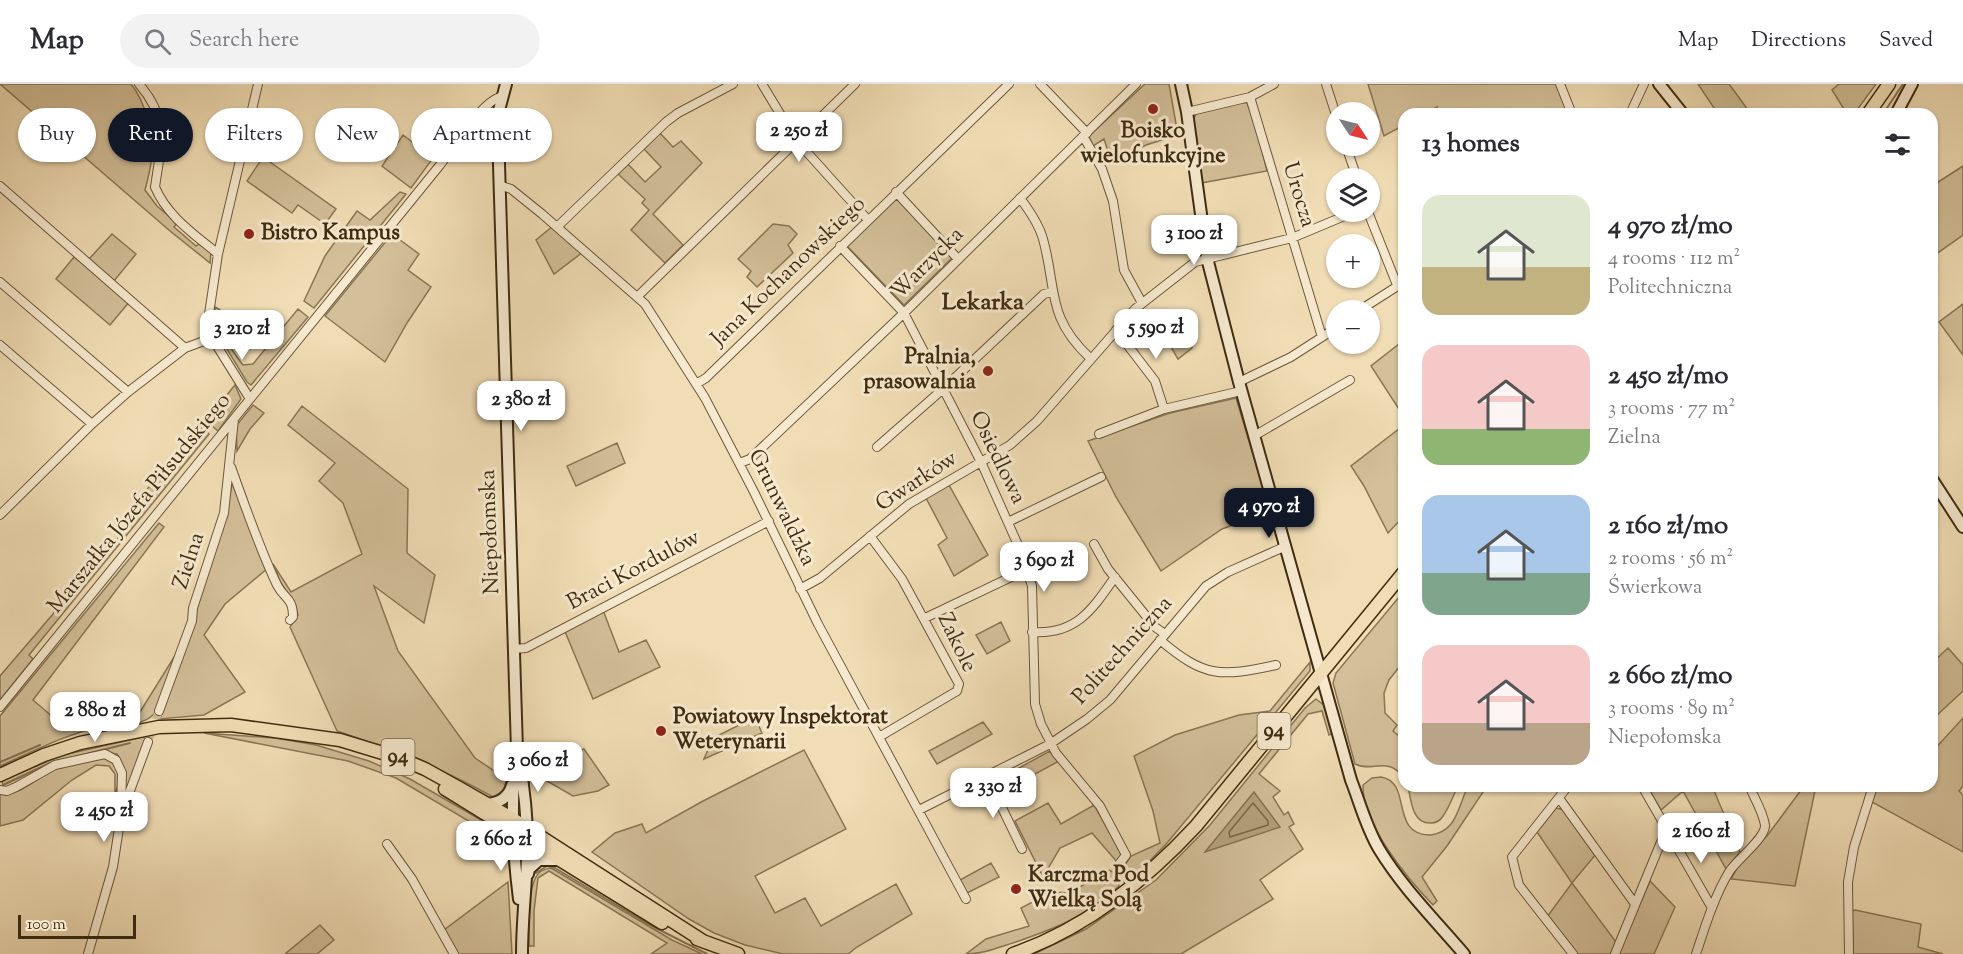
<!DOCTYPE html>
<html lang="en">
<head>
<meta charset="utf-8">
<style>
  :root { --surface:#fff; --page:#f2f2f3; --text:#2b2b33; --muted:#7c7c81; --line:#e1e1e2; --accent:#111827 }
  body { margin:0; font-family:"Sorts Mill Goudy",serif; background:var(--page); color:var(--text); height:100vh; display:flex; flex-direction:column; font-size:22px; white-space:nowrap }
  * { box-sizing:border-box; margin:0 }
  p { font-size:20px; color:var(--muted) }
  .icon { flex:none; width:33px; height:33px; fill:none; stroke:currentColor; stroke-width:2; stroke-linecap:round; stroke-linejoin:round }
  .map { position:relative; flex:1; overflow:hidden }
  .panel { position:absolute; left:1398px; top:24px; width:540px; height:684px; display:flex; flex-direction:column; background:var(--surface); border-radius:18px; box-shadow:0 2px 4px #0004 }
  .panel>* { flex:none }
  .top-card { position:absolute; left:18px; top:24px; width:570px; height:54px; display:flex; gap:12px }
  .needle { width:39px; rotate:125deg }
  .controls { position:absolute; left:1326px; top:18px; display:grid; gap:12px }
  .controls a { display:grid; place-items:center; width:54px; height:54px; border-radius:50%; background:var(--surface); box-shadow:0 2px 4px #0004; font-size:30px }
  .scale { position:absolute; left:18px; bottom:15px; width:118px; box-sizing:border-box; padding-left:6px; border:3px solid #402c10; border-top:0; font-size:16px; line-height:21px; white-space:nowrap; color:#402c10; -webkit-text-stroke:4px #f6e9cf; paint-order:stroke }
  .price { position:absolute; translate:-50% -51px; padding:0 14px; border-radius:12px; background:#fff; color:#222; font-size:20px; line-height:39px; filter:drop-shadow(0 2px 3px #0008) }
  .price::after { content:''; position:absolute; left:50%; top:36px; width:18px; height:14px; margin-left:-9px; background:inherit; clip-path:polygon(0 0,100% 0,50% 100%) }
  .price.selected { background:var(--accent); color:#fff }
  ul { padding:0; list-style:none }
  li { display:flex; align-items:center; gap:18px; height:150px; padding:0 24px }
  li span { display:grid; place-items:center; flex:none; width:168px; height:120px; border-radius:18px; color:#555 }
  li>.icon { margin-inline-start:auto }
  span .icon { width:72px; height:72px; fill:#fffc; stroke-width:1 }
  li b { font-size:26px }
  h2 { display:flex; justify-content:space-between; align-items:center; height:72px; padding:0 24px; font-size:26px }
  .chip { padding:0 21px; border-radius:27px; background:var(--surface); box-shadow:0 2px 4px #0004; font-size:21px; line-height:54px }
  .chip.selected { background:var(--accent); color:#fff }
  header { display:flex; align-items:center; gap:36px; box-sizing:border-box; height:84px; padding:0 30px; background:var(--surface); border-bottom:2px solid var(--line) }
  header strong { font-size:28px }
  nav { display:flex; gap:33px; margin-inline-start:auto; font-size:21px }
  .search { width:420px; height:54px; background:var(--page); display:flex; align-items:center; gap:15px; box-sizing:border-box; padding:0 21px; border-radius:33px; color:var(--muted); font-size:22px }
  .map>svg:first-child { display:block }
  .green { fill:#d3bf99; stroke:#8a7654; stroke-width:1.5 }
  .water { fill:#b5a17d; stroke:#867251; stroke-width:1.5 }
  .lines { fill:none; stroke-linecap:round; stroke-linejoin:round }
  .shore { stroke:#7a6646; stroke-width:1.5 }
  .stream { stroke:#867251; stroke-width:2 }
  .street-tunnel { stroke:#ceba94; stroke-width:8; stroke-dasharray:8 4; stroke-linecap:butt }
  .street-casing { stroke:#6c5839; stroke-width:10 }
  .secondary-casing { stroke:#402c10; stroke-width:14 }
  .primary-casing { stroke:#402c10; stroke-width:15 }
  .street { stroke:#f6e9cf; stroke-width:8 }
  .secondary { stroke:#f6e9cf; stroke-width:10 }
  .primary { stroke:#f1ddb5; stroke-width:12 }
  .poi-dot { fill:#8f2418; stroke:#f6e9cf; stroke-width:2 }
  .labels { text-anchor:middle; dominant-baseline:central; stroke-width:6; stroke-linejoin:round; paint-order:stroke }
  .shield { fill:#f6e9cf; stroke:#776549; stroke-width:1.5 }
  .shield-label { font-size:21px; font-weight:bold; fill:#402c10 }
  .poi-label { font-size:22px; font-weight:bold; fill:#402c10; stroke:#f6e9cf; text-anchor:start }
  .street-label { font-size:22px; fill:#402c10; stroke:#f6e9cf }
  .neighbourhood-label { font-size:24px; font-weight:bold; fill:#402c10; stroke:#f6e9cf }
</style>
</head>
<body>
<header>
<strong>Map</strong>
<div class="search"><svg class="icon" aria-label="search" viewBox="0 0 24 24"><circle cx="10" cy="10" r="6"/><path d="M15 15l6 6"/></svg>Search here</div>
<nav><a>Map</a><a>Directions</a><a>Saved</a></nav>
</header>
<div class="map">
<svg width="1963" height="870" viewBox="0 0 1963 870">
  <rect width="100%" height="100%" fill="#f1ddb5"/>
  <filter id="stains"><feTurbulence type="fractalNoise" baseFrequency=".00333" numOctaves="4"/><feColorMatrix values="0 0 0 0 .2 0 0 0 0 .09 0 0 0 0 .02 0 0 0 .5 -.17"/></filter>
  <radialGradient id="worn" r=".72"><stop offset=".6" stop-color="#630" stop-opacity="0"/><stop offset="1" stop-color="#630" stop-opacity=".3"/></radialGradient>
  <path class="green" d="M 0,0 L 131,0 C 145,17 152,47 152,68 C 152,81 148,94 145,106 L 157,122 L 177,139 L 174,143 L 196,162 L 199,160 L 211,168 L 210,179 L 170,147 Z
    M 1145,0 L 1169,0 L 1178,51 L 1146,61 L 1112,79 L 1104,55 L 1093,62 L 1089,52 Z
    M 1368,0 L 1558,0 L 1570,30 L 1435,30 L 1437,23 L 1424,30 L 1404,30 L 1404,41 L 1384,52 Z
    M 1698,0 L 1729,0 L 1751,30 L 1718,30 Z
    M 1839,0 L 1876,0 L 1854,30 L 1847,30 L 1832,6 Z
    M 1240,18 L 1247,19 L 1255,39 L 1267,87 L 1201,99 L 1198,65 L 1192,39 L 1196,30 Z
    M 660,49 L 673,63 L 681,57 L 702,79 L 653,130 L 683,161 L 665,179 L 631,146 L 649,126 L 642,119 L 645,115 L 618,90 L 628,80 L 645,98 L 661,83 L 644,65 Z
    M 403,51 L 415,60 L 419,58 L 418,62 L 433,74 L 411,104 L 382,82 Z
    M 263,73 L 336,125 L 325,140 L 298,121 L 292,129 L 247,97 Z
    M 1963,82 L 1963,151 L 1932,173 L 1932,102 Z
    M 400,108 L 406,110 L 314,224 L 304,217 L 325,172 L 357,127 L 370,136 Z
    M 894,115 L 899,115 L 953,173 L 904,221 L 847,162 Z
    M 773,140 L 789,142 L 797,150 L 788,161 L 793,169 L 757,203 L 747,193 L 751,187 L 738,175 Z
    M 553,142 L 583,168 L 554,190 L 536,156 Z
    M 112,150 L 136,170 L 114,197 L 89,175 Z
    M 392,150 L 419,170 L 408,186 L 431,203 L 407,239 L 385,278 L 325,232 Z
    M 74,173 L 130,217 L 110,241 L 56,195 Z
    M 1963,220 L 1963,271 L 1939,238 Z
    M 215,223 L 220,226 C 217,248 230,264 243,281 L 253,280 L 298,225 L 308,233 L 251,301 L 247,298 L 216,247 Z
    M 1187,233 L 1192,264 L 1178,275 L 1166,254 L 1174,249 L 1174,238 Z
    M 1404,256 L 1404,333 L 1371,282 Z
    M 235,301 L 241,315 L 218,347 L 206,337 Z
    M 1236,314 L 1270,427 L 1222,445 L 1161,487 L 1116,413 L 1088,357 L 1170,329 Z
    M 253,321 L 264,329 L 250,345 L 237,367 L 236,342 Z
    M 302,322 L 408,405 L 407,469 L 435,491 L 424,539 L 374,502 L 398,567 L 475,674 L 506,695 C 506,705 502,709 493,713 C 442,684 393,666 337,647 L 290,543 L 298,531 C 296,517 288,511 281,499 C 278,493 276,486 273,480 L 291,508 L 362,470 L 343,419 L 319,397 L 335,379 L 288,341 Z
    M 1404,341 L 1404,432 L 1388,449 L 1364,402 L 1351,382 Z
    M 202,343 L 209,350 L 29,571 L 33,575 L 0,616 L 0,592 L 148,419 L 142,411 Z
    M 617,359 L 625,379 L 576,402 L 567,382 Z
    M 233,396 L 268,484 L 225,520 L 204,551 L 245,608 L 204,631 L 160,635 L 186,559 L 194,543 L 197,524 L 224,440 Z
    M 949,401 L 988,471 L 954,492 L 938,461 L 947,454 L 926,414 Z
    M 159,439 L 164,443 L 33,616 L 54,634 L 95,620 L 98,635 L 140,628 L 176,570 L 178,570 L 156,631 L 154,630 C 139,645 116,640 96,644 C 64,651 30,669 0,682 L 0,632 Z
    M 1404,507 L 1404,577 L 1389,596 L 1384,609 L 1385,629 L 1397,641 L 1393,647 L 1404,656 L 1404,694 C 1387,671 1373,689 1355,680 L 1333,599 L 1336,589 Z
    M 603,526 L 619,568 L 646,556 L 660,583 L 593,615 L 564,545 Z
    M 1001,538 L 1010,557 L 987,570 L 976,551 Z
    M 1948,564 L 1963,581 L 1963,607 L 1935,633 L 1932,629 L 1932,579 Z
    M 1310,578 L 1310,587 L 1167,759 L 1136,791 L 1123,784 L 1131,772 L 1160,759 L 1153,727 L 1134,672 L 1175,651 L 1239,631 L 1270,627 Z
    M 1316,615 L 1325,622 L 1334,649 L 1329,651 L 1322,627 L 1308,630 L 1259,690 L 1280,707 L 1273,713 L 1284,731 L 1288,728 L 1294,740 L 1289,743 L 1303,765 L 1260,796 L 1273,815 L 1181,870 L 1034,870 L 1086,845 L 1156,796 L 1210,741 L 1305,624 Z
    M 755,633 L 762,649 L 704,675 L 713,654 Z
    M 1963,634 L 1963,702 L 1959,707 L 1963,711 L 1963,768 L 1872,718 L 1877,702 L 1932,702 L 1932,668 Z
    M 983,638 L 992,650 L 937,680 L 929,667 Z
    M 204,649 L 275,654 L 316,661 L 369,677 L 410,695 L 488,740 L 506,767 L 489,749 L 396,694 L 348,677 Z
    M 143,653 L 146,656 L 124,715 C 125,698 126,684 117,670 C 79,662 42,687 9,704 L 3,703 L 2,696 L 63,671 Z
    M 584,665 L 609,701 L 598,707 L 573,712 L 547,697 L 548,678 Z
    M 804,666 L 846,745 L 755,792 L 775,829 L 805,814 L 821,842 L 896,800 L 912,830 L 857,863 L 848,870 L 783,870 L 745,861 L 714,849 L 689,835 L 592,768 L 615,749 L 642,740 L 646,749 L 703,717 Z
    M 1050,667 L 1059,677 L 1026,695 L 1019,684 Z
    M 105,674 C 121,682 121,695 115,710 L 115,690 L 109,682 L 96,681 L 72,696 L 23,736 L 0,742 L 0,710 C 23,712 39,691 59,682 C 73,676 90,676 105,674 Z
    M 1381,693 C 1388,694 1392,697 1396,703 C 1405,720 1399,752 1431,751 C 1438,750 1446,746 1451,740 C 1459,730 1462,714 1468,702 L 1474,705 L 1477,702 L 1487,702 L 1447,762 L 1422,793 L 1437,817 L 1433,821 C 1407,794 1362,740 1363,701 L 1372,694 Z
    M 1408,702 L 1458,702 C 1453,712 1449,724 1443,732 C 1440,737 1436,739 1431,739 C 1412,740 1411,716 1408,702 Z
    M 1647,702 L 1712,702 L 1740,768 L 1726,785 L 1683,707 L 1661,726 Z
    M 1804,702 L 1816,702 L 1795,802 L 1731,795 L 1743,774 L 1767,752 Z
    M 1048,719 L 1061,740 L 1094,721 L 1121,769 L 1119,776 L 1117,778 L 1092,749 L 1060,764 L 1043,793 L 1015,737 Z
    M 1556,724 L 1565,726 L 1596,770 L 1572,799 L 1616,858 L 1611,870 L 1576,870 L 1547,833 L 1572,799 L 1537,748 Z
    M 991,779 L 999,793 L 967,809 L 960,796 Z
    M 551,784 L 672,856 L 702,870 L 651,870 L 667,859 L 549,787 L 538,794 L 534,827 L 534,862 L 529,862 C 529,845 527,803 538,790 C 542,785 546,785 551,784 Z
    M 1109,786 L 1118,791 L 1119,802 C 1092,831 1053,845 1016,858 C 999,863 984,870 966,870 L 986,855 L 1029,842 L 1021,824 L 1051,808 L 1071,809 L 1103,788 Z
    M 1650,797 L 1675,823 L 1654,870 L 1618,870 Z
    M 508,798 L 512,870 L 457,870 L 444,846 Z
    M 1855,826 L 1921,840 L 1918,863 L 1943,870 L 1853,870 L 1852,827 Z
    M 320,841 L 334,856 L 317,870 L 285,870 Z"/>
  <path class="water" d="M 1254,708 L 1280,743 L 1205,768 Z"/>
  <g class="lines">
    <path class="shore" d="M 1253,719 L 1268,737 L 1268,741 L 1230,753 L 1229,748 Z"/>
    <path class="stream" d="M 1883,30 L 1903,0
      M 0,678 L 40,661
      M 3,701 L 50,679 L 130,659
      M 536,789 L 547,782 L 555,784 L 648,840 L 707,870"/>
    <path class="street-tunnel" d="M 148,658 L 159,627"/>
    <defs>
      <path id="street" d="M 139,0 C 170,36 161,61 155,103 C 167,132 194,150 218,170
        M 762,0 L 796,56 L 868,136
        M 1040,0 L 1087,49
        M 1326,0 L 1336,31
        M 1560,0 L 1572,30
        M 1250,13 L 1322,253
        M 1187,28 L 1250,13 L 1274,0
        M 1630,30 L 1644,0
        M 471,43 L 493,31 L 498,30
        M 1083,52 L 1102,85 L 1113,117 L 1124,186 L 1142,219
        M 1346,62 L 1357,94
        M 499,101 L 511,105 L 542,130 L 645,220 L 705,314 L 754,408 L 818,540 L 966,815
        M 0,102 L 185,264
        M 896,108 L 958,175
        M 1020,114 C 1029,126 1039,140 1043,155 C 1057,205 1046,233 1090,274
        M 1368,128 L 1397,201
        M 558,142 L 666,38 L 678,29 L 733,0
        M 840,162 L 904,229 L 981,378 L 1018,461 L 1032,502 L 1035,620 L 1041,640 L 1056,669 L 1100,722 L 1126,771 L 1117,783 L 1133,802
        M 0,198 L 128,308
        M 638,212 L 855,0
        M 1360,226 L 1404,198
        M 1116,246 L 1155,297 L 1164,325
        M 0,261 L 92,340
        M 1239,298 L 1291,273 L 1336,244
        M 696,300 L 706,294 L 1009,0
        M 250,315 L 212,254 L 209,230 L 218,170 L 258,0
        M 1099,350 L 1164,325 L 1241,307
        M 1254,352 L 1350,296
        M 877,363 L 943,305 L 1044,210 L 1052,208
        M 740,379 L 750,375 L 904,229 L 1136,0
        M 231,383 C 245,422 259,463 277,501 C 284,515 293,513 293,533 L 290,536
        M 1932,414 L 1940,407
        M 0,431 L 92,340 L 128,308 L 185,264 L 212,254
        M 1008,438 L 1101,393
        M 870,452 L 902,495 L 959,600 L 957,607 L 879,653
        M 1094,460 L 1108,485 L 1155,543 L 1165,550
        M 800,505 L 820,494 L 909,420 L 1010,361 L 1037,337 L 1135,225 L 1195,178 L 1292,154 L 1354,128
        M 925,534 L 1026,486
        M 1032,548 C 1076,551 1092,526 1115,493
        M 1160,556 C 1205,594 1220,593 1276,581
        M 514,565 L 526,564 L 769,437
        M 0,623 L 440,81 C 453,64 482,17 501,13
        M 159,627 L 192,537 L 193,524 L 224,429 L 234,335
        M 987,693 L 1022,765
        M 1568,702 L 1512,773 L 1519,801 L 1573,870
        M 1642,702 L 1712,824
        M 0,706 L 7,707 L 16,703 L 55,681 L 105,670 L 116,676 L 122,689 L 121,727
        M 1559,714 L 1635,820
        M 919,726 L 1050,660 L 1087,635 L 1110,616 L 1206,502 L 1228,488 L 1286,462
        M 387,760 L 412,795 L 454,870
        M 88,870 L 113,783 L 121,731 L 148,658
        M 1615,870 L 1661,758 L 1668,748
        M 1696,870 C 1705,843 1714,813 1729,788 C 1737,775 1766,754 1765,741 C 1763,728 1754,713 1749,702
        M 1849,870 L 1848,798 L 1854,763 L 1873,702"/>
      <path id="secondary" d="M 506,0 L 498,30 L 498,48 L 517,666 C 524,700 528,737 527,772 C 526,805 522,837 522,870
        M 1181,0 L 1187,28 L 1207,174 L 1239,298 L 1351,696 C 1360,719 1366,743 1379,765 C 1402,803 1435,836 1464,870
        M 1659,0 L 1683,30
        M 1896,30 L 1912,0
        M 1932,395 L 1963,443
        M 516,675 C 510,722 513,768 519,815
        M 487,720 C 500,719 509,713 512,701
        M 493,736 L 505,752 L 511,766
        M 528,790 L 529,785 L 539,776 L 558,776"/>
      <path id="primary" d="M 1868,30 L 1889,0
        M 0,691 L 44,671 L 80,659 L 159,643 L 231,641 L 340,656 L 399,674 L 425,685 L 461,705 L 513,735 L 703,857
        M 445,705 L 662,839
        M 697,855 L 738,870
        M 1013,870 C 1085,845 1145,797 1196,742 L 1404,488"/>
    </defs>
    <use href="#street" class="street-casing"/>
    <use href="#secondary" class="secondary-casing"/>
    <use href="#primary" class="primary-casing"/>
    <use href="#street" class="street"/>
    <use href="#secondary" class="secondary"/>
    <use href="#primary" class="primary"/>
  </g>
  <g class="poi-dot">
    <circle cx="1153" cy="25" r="6"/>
    <circle cx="249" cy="150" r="6"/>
    <circle cx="988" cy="287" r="6"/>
    <circle cx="661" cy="647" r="6"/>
    <circle cx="1016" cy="805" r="6"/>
  </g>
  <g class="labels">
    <g class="shield">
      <rect x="1257.5" y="629" width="33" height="36" rx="4.5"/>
      <rect x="381.5" y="655" width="33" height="36" rx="4.5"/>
    </g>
    <g class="shield-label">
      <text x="1274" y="647">94</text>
      <text x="398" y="673">94</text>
    </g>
    <g class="poi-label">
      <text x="1153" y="48" text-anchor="middle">Boisko<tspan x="1153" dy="25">wielofunkcyjne</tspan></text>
      <text x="261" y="150">Bistro Kampus</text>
      <text x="976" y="274" text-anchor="end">Pralnia,<tspan x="976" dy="25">prasowalnia</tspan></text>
      <text x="673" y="634">Powiatowy Inspektorat<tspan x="673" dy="25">Weterynarii</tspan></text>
      <text x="1028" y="792">Karczma Pod<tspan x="1028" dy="25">Wielką Solą</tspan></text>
    </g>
    <g class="street-label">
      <text transform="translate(1298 111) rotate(73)">Urocza</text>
      <text transform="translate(928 180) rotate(-45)">Warzycka</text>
      <text transform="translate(789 188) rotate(-44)">Jana Kochanowskiego</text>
      <text transform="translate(997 374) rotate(64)">Osiedlowa</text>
      <text transform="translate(917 398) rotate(-33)">Gwarków</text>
      <text transform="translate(140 420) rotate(-51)">Marszałka Józefa Piłsudskiego</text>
      <text transform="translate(781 424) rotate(64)">Grunwaldzka</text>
      <text transform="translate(491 448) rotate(-92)">Niepołomska</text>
      <text transform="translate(190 477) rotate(-72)">Zielna</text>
      <text transform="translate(634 487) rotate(-28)">Braci Kordulów</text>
      <text transform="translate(956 559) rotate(64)">Zakole</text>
      <text transform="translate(1123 567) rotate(-48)">Politechniczna</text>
    </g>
    <g class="neighbourhood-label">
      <text x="983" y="219">Lekarka</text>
    </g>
  </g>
  <rect width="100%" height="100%" filter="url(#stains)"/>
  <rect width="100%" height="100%" fill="url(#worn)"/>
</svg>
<div class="controls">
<a><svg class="needle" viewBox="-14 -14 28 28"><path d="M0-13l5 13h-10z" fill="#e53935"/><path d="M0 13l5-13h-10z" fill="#7c7c81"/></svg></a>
<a><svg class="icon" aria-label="layers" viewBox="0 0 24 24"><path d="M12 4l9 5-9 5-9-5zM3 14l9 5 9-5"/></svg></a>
<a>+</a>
<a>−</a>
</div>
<div class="scale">100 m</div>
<b class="price" style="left:799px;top:79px">2 250 zł</b>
<b class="price" style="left:1194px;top:182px">3 100 zł</b>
<b class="price" style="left:1156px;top:276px">5 590 zł</b>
<b class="price" style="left:242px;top:277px">3 210 zł</b>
<b class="price" style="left:521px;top:348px">2 380 zł</b>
<b class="price selected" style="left:1269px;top:455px">4 970 zł</b>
<b class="price" style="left:1044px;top:509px">3 690 zł</b>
<b class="price" style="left:95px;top:659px">2 880 zł</b>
<b class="price" style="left:538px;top:709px">3 060 zł</b>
<b class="price" style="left:993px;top:735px">2 330 zł</b>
<b class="price" style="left:104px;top:759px">2 450 zł</b>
<b class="price" style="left:1701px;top:780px">2 160 zł</b>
<b class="price" style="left:501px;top:788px">2 660 zł</b>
<div class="top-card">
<a class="chip">Buy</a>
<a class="chip selected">Rent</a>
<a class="chip">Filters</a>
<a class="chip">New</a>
<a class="chip">Apartment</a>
</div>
<section class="panel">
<h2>13 homes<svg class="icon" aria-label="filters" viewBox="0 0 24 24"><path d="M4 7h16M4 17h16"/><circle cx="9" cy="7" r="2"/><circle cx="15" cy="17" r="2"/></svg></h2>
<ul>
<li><span style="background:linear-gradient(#dfe7d0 60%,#c2b280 0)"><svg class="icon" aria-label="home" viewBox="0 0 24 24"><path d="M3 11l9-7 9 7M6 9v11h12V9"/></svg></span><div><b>4 970 zł/mo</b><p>4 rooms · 112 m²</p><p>Politechniczna</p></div></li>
<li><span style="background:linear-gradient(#f6c9c9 70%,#8fb573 0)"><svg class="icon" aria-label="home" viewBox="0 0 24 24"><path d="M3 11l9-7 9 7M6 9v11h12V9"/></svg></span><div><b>2 450 zł/mo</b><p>3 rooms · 77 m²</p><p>Zielna</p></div></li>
<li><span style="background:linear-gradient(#a9c7e8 65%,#7fa58c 0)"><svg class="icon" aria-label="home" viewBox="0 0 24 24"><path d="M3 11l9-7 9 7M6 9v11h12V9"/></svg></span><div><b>2 160 zł/mo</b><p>2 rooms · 56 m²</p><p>Świerkowa</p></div></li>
<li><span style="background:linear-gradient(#f6c9c9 65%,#b9a48a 0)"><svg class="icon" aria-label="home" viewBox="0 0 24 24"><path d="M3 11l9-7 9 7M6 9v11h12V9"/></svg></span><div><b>2 660 zł/mo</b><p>3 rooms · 89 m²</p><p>Niepołomska</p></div></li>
</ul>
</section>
</div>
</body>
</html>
